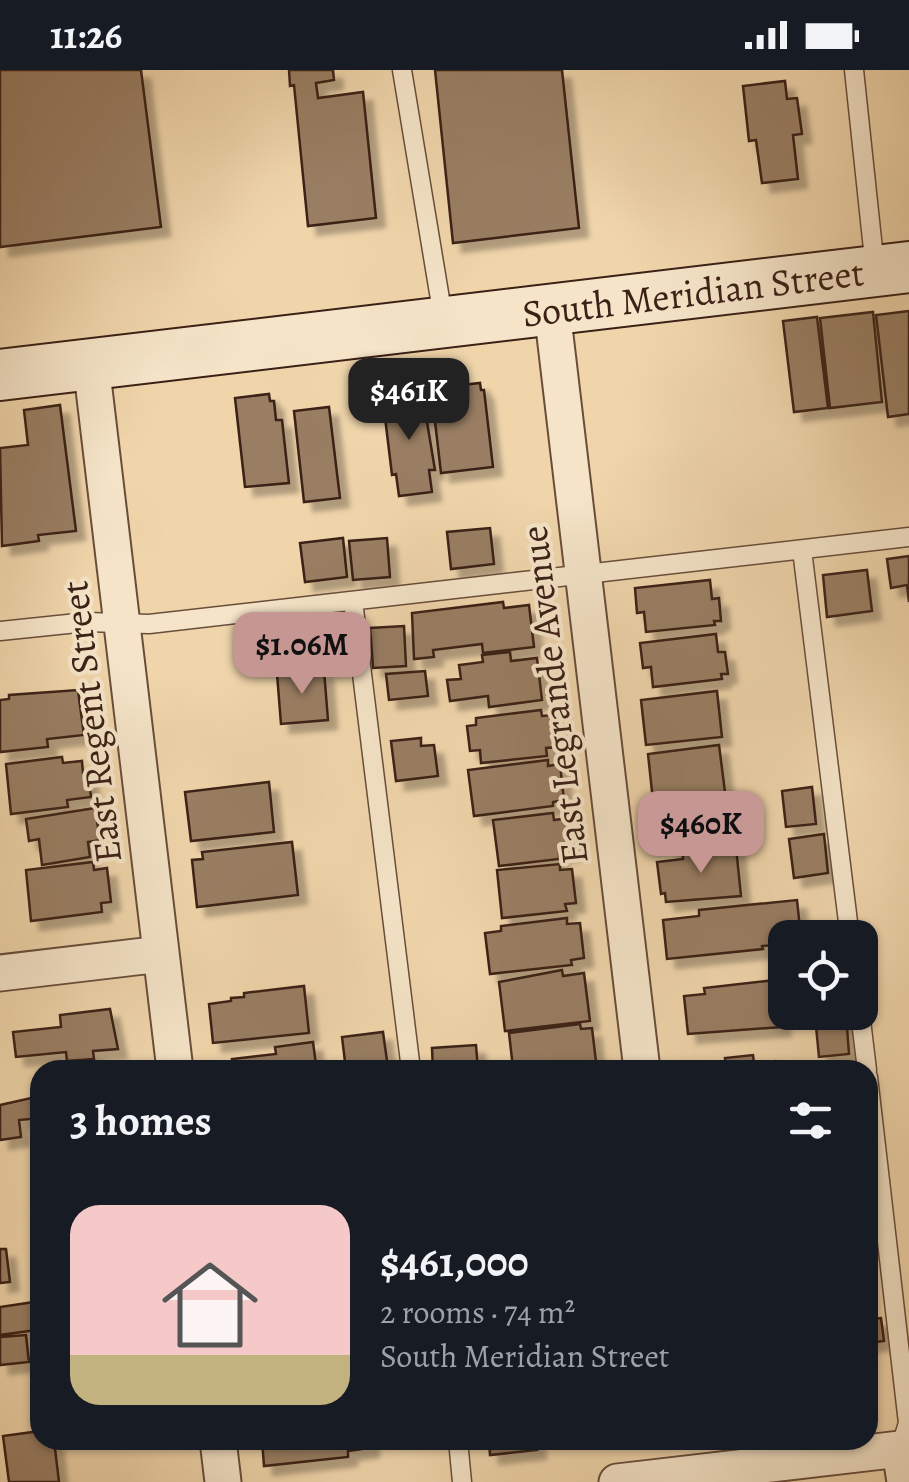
<!DOCTYPE html>
<html lang="en">
<head>
<meta charset="utf-8">
<style>
  :root { --surface:#171b24; --page:#242831; --text:#f1f3f6; --muted:#9ea1a6; --accent:#c59692 }
  body { margin:0; font-family:Alegreya,serif; background:var(--page); color:var(--text); height:100vh; display:flex; flex-direction:column; font-size:38px; white-space:nowrap }
  * { box-sizing:border-box; margin:0 }
  p { font-size:32px; color:var(--muted) }
  .icon { flex:none; width:55px; height:55px; fill:none; stroke:currentColor; stroke-width:2; stroke-linecap:round; stroke-linejoin:round }
  .map { position:relative; flex:1; overflow:hidden }
  .panel { position:absolute; left:30px; top:990px; width:848px; height:390px; display:flex; flex-direction:column; background:var(--surface); border-radius:30px; box-shadow:0 2px 8px #0004 }
  .panel>* { flex:none }
  .tools { position:absolute; left:768px; top:850px; display:grid; gap:20px }
  .tools a { display:grid; place-items:center; width:110px; height:110px; border-radius:20px; background:var(--surface); box-shadow:0 2px 8px #0004; font-size:50px }
  .price { position:absolute; translate:-50% -85px; padding:0 22px; border-radius:20px; background:var(--accent); color:#111; font-size:32px; line-height:65px; filter:drop-shadow(0 2px 5px #0008) }
  .price::after { content:''; position:absolute; left:50%; top:60px; width:30px; height:22px; margin-left:-15px; background:inherit; clip-path:polygon(0 0,100% 0,50% 100%) }
  .price.active { background:#222; color:#fff }
  ul { padding:0; list-style:none }
  li { display:flex; align-items:center; gap:30px; height:250px; padding:0 40px }
  li span { display:grid; place-items:center; flex:none; width:280px; height:200px; border-radius:30px; color:#555 }
  li>.icon { margin-inline-start:auto }
  span .icon { width:120px; height:120px; fill:#fffc; stroke-width:1 }
  li b { font-size:42px }
  h2 { display:flex; justify-content:space-between; align-items:center; height:120px; padding:0 40px; font-size:42px }
  .status { display:flex; justify-content:space-between; align-items:center; height:70px; padding:0 50px; background:var(--surface); direction:ltr }
  .status svg { height:28px; fill:currentColor }
  .map>svg:first-child { display:block }
  .building { fill:#997e63; stroke:#3b2016; stroke-width:2.5; filter:url(#shadow) }
  .lines { fill:none; stroke-linecap:round; stroke-linejoin:round }
  .service-casing { stroke:#684d3b; stroke-width:21 }
  .minor-casing { stroke:#684d3b; stroke-width:39 }
  .secondary-casing { stroke:#3b2016; stroke-width:54 }
  .service { stroke:#f5e4c8; stroke-width:18 }
  .minor { stroke:#f5e4c8; stroke-width:35 }
  .secondary { stroke:#f5e4c8; stroke-width:50 }
  .labels { text-anchor:middle; dominant-baseline:central; stroke-width:8; stroke-linejoin:round; paint-order:stroke }
  .street-label { font-size:38px; fill:#3b2016; stroke:#f5e4c8 }
</style>
</head>
<body>
<div class="status"><b>11:26</b><svg viewBox="0 0 49 12"><path d="M0 12V9h3v3zM5 12V6h3v6zM10 12V3h3v9zM15 12V0h3v12zM26 1h20v11H26zM47 4h2v5h-2z"/></svg></div>
<div class="map">
<svg width="909" height="1412" viewBox="0 0 909 1412">
  <defs>
    <filter id="shadow"><feDropShadow dx="9" dy="9" stdDeviation="2.5" flood-color="#0004"/></filter>
  </defs>
  <rect width="100%" height="100%" fill="#f0d5ab"/>
  <filter id="stains"><feTurbulence type="fractalNoise" baseFrequency=".002" numOctaves="4"/><feColorMatrix values="0 0 0 0 .2 0 0 0 0 .09 0 0 0 0 .02 0 0 0 .5 -.17"/></filter>
  <radialGradient id="worn" r=".72"><stop offset=".6" stop-color="#630" stop-opacity="0"/><stop offset="1" stop-color="#630" stop-opacity=".3"/></radialGradient>
  <path class="building" d="M 0,0 L 141,0 L 161,157 L 0,177 Z
    M 289,0 L 333,0 L 334,10 L 316,13 L 318,28 L 363,22 L 376,148 L 308,156 L 294,15 L 290,16 Z
    M 435,0 L 562,0 L 579,158 L 453,173 Z
    M 785,11 L 787,29 L 797,28 L 802,64 L 793,65 L 798,109 L 762,113 L 756,70 L 749,71 L 743,16 Z
    M 909,241 L 909,344 L 888,347 L 876,245 Z
    M 873,242 L 882,332 L 830,338 L 820,248 Z
    M 817,247 L 828,338 L 794,342 L 783,251 Z
    M 480,313 L 481,320 L 484,320 L 493,397 L 441,403 L 432,326 L 435,325 L 435,318 Z
    M 422,322 L 435,400 L 429,400 L 432,422 L 399,426 L 396,404 L 392,405 L 383,331 L 391,330 L 390,326 Z
    M 269,324 L 270,331 L 274,331 L 276,350 L 282,350 L 289,413 L 245,417 L 235,328 Z
    M 60,335 L 76,461 L 38,465 L 39,471 L 2,476 L 0,378 L 28,375 L 24,340 Z
    M 329,337 L 340,428 L 304,432 L 294,341 Z
    M 490,458 L 494,494 L 451,499 L 447,462 Z
    M 343,468 L 347,507 L 305,512 L 300,473 Z
    M 387,468 L 390,507 L 353,510 L 349,471 Z
    M 909,486 L 909,532 L 907,515 L 891,518 L 887,489 Z
    M 867,500 L 872,541 L 827,547 L 823,505 Z
    M 710,510 L 712,529 L 719,528 L 721,551 L 714,551 L 715,555 L 646,562 L 644,542 L 637,543 L 635,518 Z
    M 503,532 L 504,538 L 529,535 L 534,577 L 483,583 L 482,574 L 433,580 L 434,587 L 414,589 L 412,543 Z
    M 404,556 L 406,596 L 373,598 L 370,558 Z
    M 716,564 L 718,582 L 725,582 L 728,604 L 721,604 L 722,609 L 653,617 L 651,597 L 643,598 L 640,573 Z
    M 510,582 L 511,591 L 537,588 L 542,630 L 489,637 L 488,626 L 450,631 L 447,610 L 461,609 L 459,595 L 483,592 L 482,585 Z
    M 324,600 L 328,650 L 281,654 L 277,604 Z
    M 425,601 L 428,626 L 389,630 L 386,604 Z
    M 78,620 L 84,665 L 47,669 L 48,677 L 0,682 L 0,630 L 9,629 L 9,625 Z
    M 717,621 L 722,667 L 646,675 L 641,630 Z
    M 541,640 L 542,646 L 554,645 L 558,677 L 546,678 L 547,686 L 481,693 L 480,680 L 470,681 L 467,656 L 476,655 L 476,648 Z
    M 421,668 L 421,676 L 434,675 L 438,706 L 396,711 L 391,671 Z
    M 719,675 L 725,722 L 653,731 L 648,684 Z
    M 62,687 L 63,693 L 82,691 L 83,703 L 88,702 L 91,727 L 67,730 L 68,737 L 11,744 L 6,694 Z
    M 548,690 L 548,696 L 560,694 L 564,730 L 553,732 L 553,736 L 474,746 L 468,700 Z
    M 269,712 L 274,762 L 191,771 L 185,722 Z
    M 812,717 L 816,754 L 786,757 L 782,721 Z
    M 734,728 L 739,770 L 670,779 L 668,760 L 663,761 L 660,737 Z
    M 95,738 L 100,770 L 88,772 L 90,787 L 42,795 L 39,769 L 29,771 L 26,749 Z
    M 553,743 L 554,750 L 568,748 L 572,781 L 559,783 L 559,789 L 499,796 L 493,750 Z
    M 824,764 L 828,803 L 794,808 L 789,769 Z
    M 292,772 L 298,825 L 197,837 L 192,790 L 203,789 L 202,782 Z
    M 736,777 L 741,826 L 666,832 L 665,823 L 661,824 L 657,792 L 683,789 L 683,782 Z
    M 93,792 L 94,800 L 107,798 L 111,832 L 101,833 L 102,842 L 31,851 L 26,800 Z
    M 560,794 L 560,800 L 572,799 L 576,833 L 565,834 L 567,841 L 502,848 L 497,800 Z
    M 797,830 L 801,868 L 785,868 L 785,874 L 762,876 L 763,879 L 667,889 L 663,850 L 699,846 L 699,840 Z
    M 567,848 L 567,854 L 580,853 L 584,888 L 571,890 L 572,895 L 490,904 L 485,863 L 501,861 L 501,856 Z
    M 562,900 L 563,906 L 584,903 L 590,951 L 505,961 L 499,912 Z
    M 776,910 L 782,957 L 688,964 L 684,926 L 705,924 L 704,918 Z
    M 304,916 L 309,963 L 213,973 L 209,934 L 231,931 L 231,928 L 244,927 L 244,923 Z
    M 110,939 L 118,979 L 93,981 L 94,989 L 67,991 L 66,982 L 16,987 L 13,962 L 61,957 L 60,945 Z
    M 846,944 L 849,984 L 819,987 L 815,946 Z
    M 580,954 L 581,959 L 592,958 L 597,1000 L 513,998 L 509,963 Z
    M 383,962 L 388,998 L 346,1000 L 342,967 Z
    M 313,972 L 316,995 L 302,996 L 302,1000 L 234,1000 L 232,989 L 276,984 L 275,977 Z
    M 476,975 L 478,1000 L 433,1000 L 432,978 Z
    M 753,985 L 754,993 L 775,991 L 775,1000 L 692,1000 L 726,996 L 725,988 Z
    M 40,1026 L 40,1057 L 39,1048 L 19,1050 L 21,1067 L 0,1070 L 0,1035 Z
    M 0,1179 L 6,1179 L 10,1212 L 0,1213 Z
    M 34,1232 L 37,1260 L 0,1265 L 0,1237 Z
    M 881,1248 L 884,1271 L 868,1273 L 868,1249 Z
    M 26,1265 L 29,1292 L 0,1295 L 0,1267 Z
    M 40,1361 L 40,1370 L 54,1370 L 59,1412 L 9,1412 L 3,1366 Z
    M 262,1370 L 370,1370 L 370,1378 L 348,1381 L 348,1387 L 264,1396 Z
    M 484,1370 L 536,1370 L 537,1380 L 490,1385 L 489,1371 Z"/>
  <g class="lines">
    <defs>
      <path id="service" d="M 402,0 L 443,247
        M 854,0 L 875,198
        M 802,480 L 850,868
        M 353,531 L 411,1000
        M 0,561 L 87,552 L 149,554 L 909,467
        M 860,942 L 867,1000
        M 868,1007 L 908,1353 L 900,1379
        M 458,1370 L 462,1412"/>
      <path id="minor" d="M 552,240 L 642,1000
        M 91,294 L 175,1000
        M 0,903 L 161,884
        M 218,1370 L 223,1412
        M 617,1412 L 900,1379 L 905,1412"/>
      <path id="secondary" d="M 0,305 L 909,197"/>
    </defs>
    <use href="#service" class="service-casing"/>
    <use href="#minor" class="minor-casing"/>
    <use href="#secondary" class="secondary-casing"/>
    <use href="#service" class="service"/>
    <use href="#minor" class="minor"/>
    <use href="#secondary" class="secondary"/>
  </g>
  <g class="labels">
    <g class="street-label">
      <text transform="translate(693 223) rotate(-7)">South Meridian Street</text>
      <text transform="translate(554 625) rotate(-97)">East Legrande Avenue</text>
      <text transform="translate(91 652) rotate(-97)">East Regent Street</text>
    </g>
  </g>
  <rect width="100%" height="100%" filter="url(#stains)"/>
  <rect width="100%" height="100%" fill="url(#worn)"/>
</svg>
<div class="tools">
<a><svg class="icon" aria-label="locate" viewBox="0 0 24 24"><circle cx="12" cy="12" r="6"/><path d="M12 2v4M12 18v4M2 12h4M18 12h4"/></svg></a>
</div>
<b class="price active" style="left:409px;top:373px">$461K</b>
<b class="price" style="left:302px;top:627px">$1.06M</b>
<b class="price" style="left:701px;top:806px">$460K</b>
<section class="panel">
<h2>3 homes<svg class="icon" aria-label="filters" viewBox="0 0 24 24"><path d="M4 7h16M4 17h16"/><circle cx="9" cy="7" r="2"/><circle cx="15" cy="17" r="2"/></svg></h2>
<ul>
<li><span style="background:linear-gradient(#f6c9c9 75%,#c2b280 0)"><svg class="icon" aria-label="home" viewBox="0 0 24 24"><path d="M3 11l9-7 9 7M6 9v11h12V9"/></svg></span><div><b>$461,000</b><p>2 rooms · 74 m²</p><p>South Meridian Street</p></div></li>
</ul>
</section>
</div>
</body>
</html>
